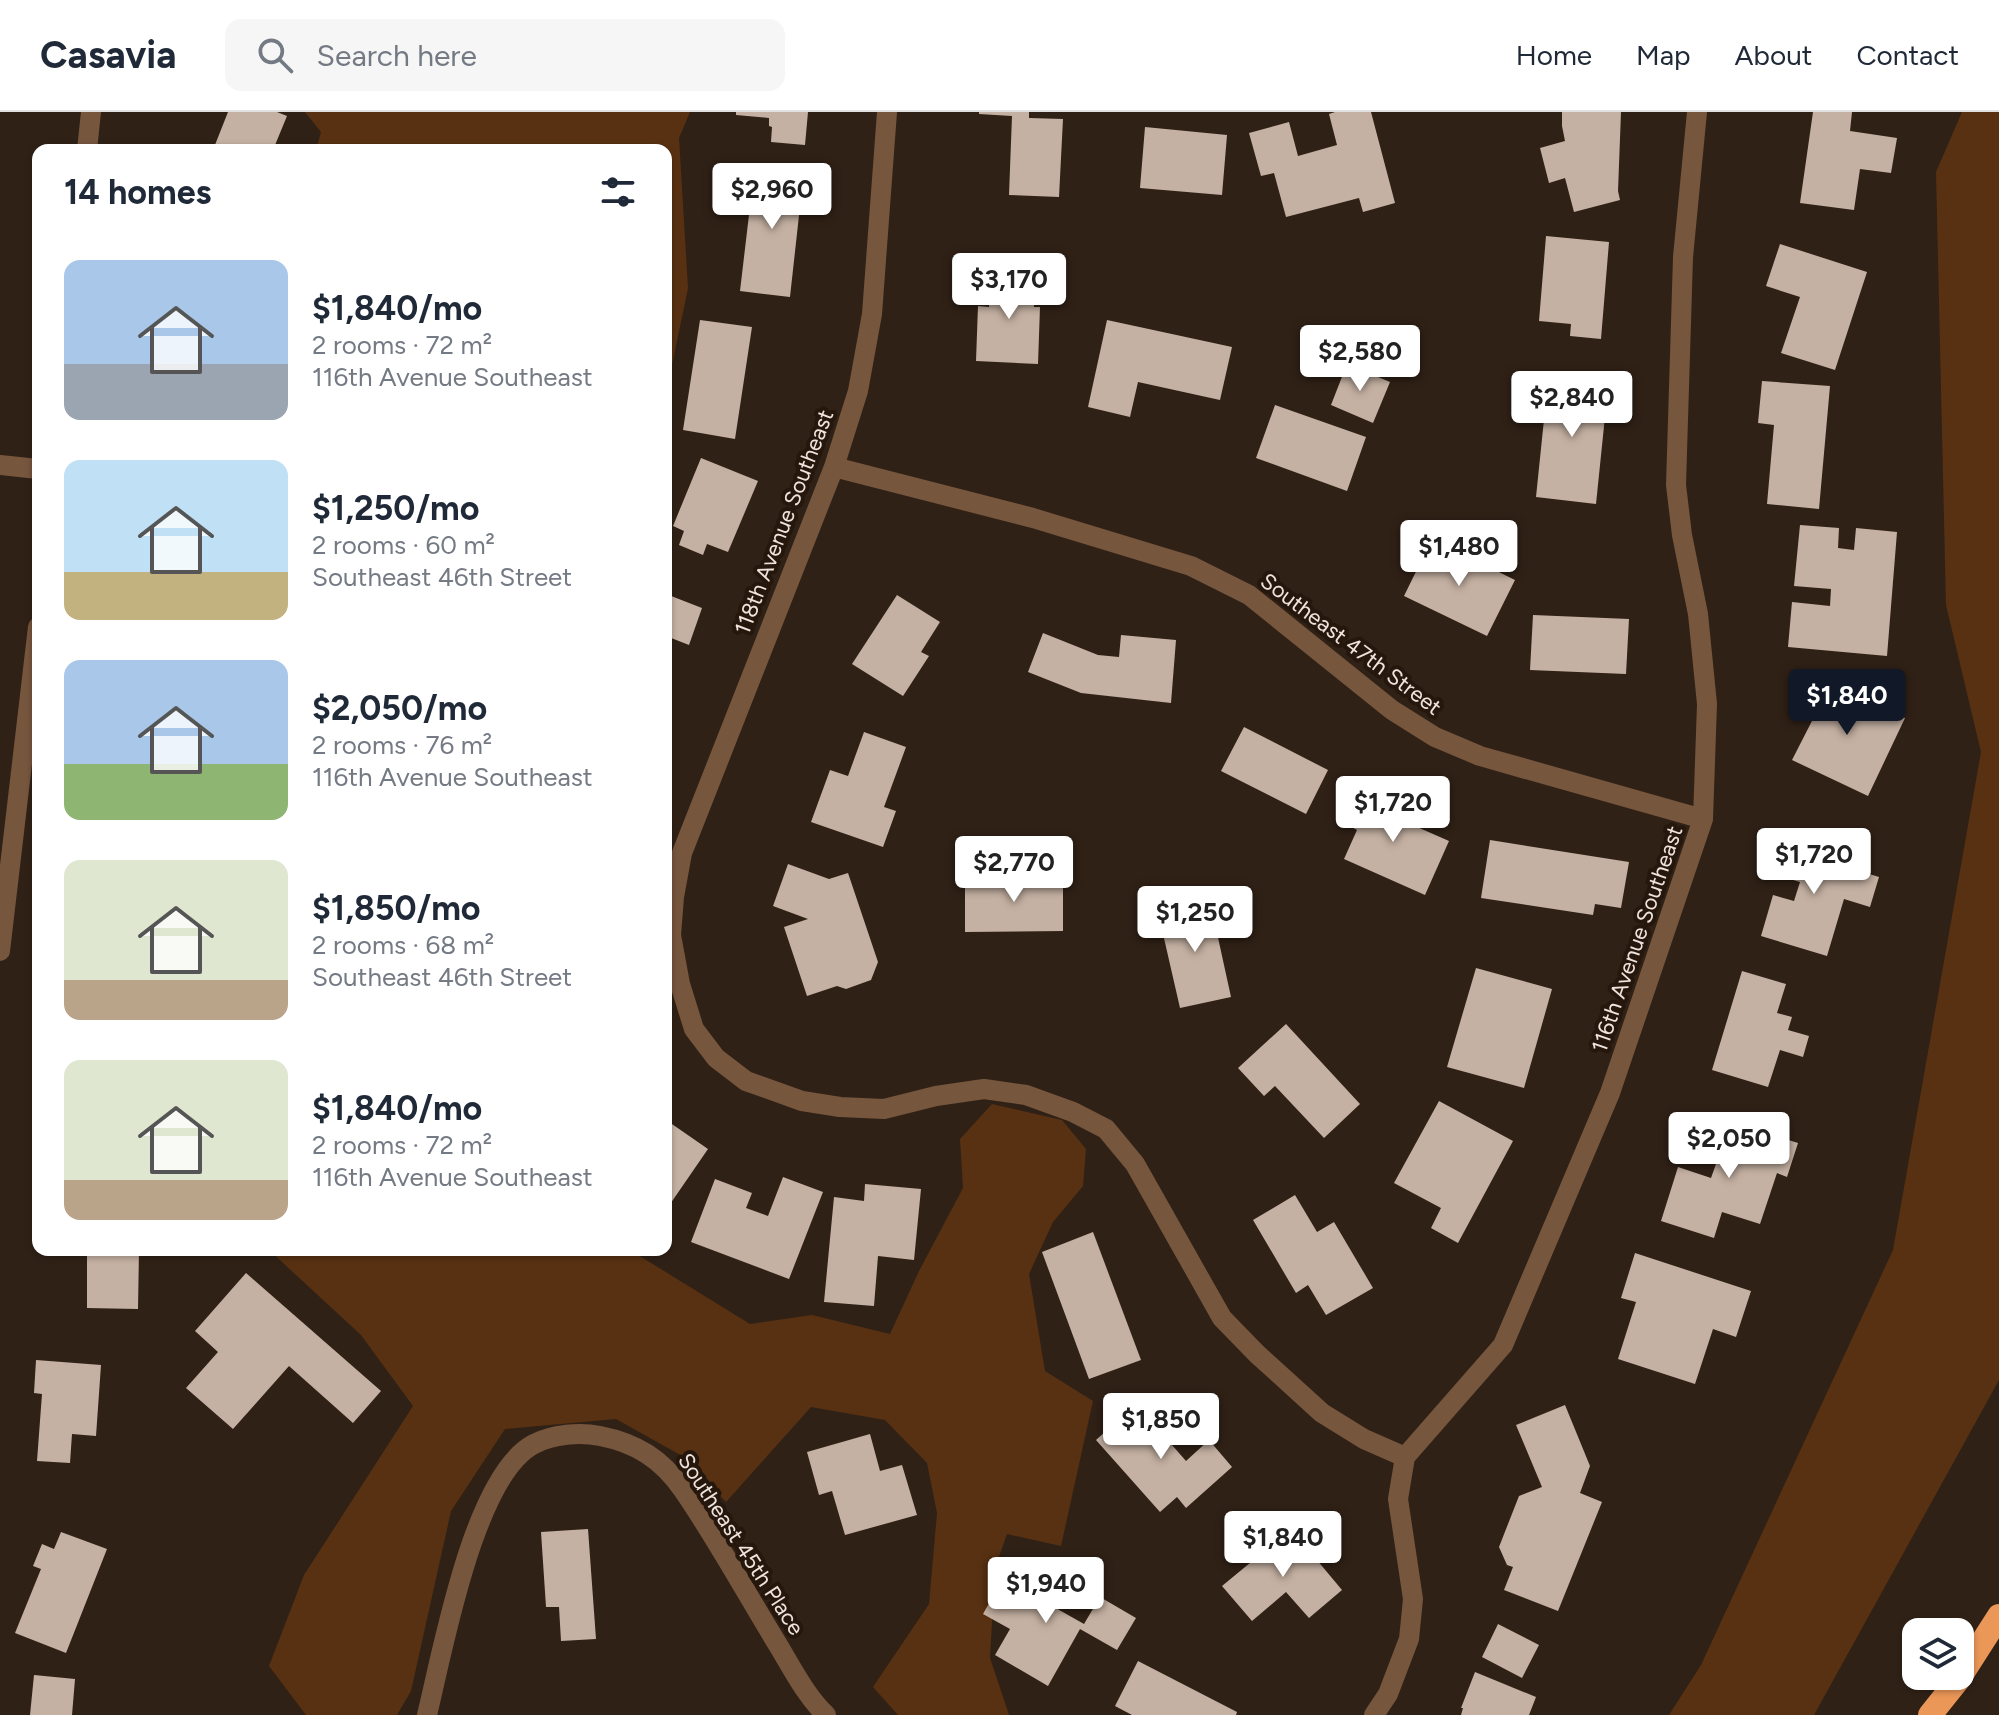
<!DOCTYPE html>
<html lang="en">
<head>
<meta charset="utf-8">
<style>
  :root { --surface:#fff; --page:#f6f6f7; --text:#1f2937; --muted:#747a83; --line:#e0e1e3; --accent:#111827 }
  body { margin:0; font-family:Figtree,sans-serif; background:var(--page); color:var(--text); height:100vh; display:flex; flex-direction:column; font-size:30px; white-space:nowrap }
  * { box-sizing:border-box; margin:0 }
  p { font-size:26px; color:var(--muted) }
  .icon { flex:none; width:44px; height:44px; fill:none; stroke:currentColor; stroke-width:2; stroke-linecap:round; stroke-linejoin:round }
  .map { position:relative; flex:1; overflow:hidden }
  .panel { position:absolute; left:32px; top:32px; width:640px; height:1112px; display:flex; flex-direction:column; background:var(--surface); border-radius:16px; box-shadow:0 2px 6px #0004 }
  .panel>* { flex:none }
  .controls { position:absolute; left:1902px; top:1506px; display:grid; gap:16px }
  .controls a { display:grid; place-items:center; width:72px; height:72px; border-radius:16px; background:var(--surface); box-shadow:0 2px 6px #0004; font-size:40px }
  .price { position:absolute; translate:-50% -68px; padding:0 18px; border-radius:8px; background:#fff; color:#222; font-size:26px; line-height:52px; filter:drop-shadow(0 2px 4px #0008) }
  .price::after { content:''; position:absolute; left:50%; top:48px; width:24px; height:18px; margin-left:-12px; background:inherit; clip-path:polygon(0 0,100% 0,50% 100%) }
  .price.active { background:var(--accent); color:#fff }
  ul { padding:0; list-style:none }
  li { display:flex; align-items:center; gap:24px; height:200px; padding:0 32px }
  li span { display:grid; place-items:center; flex:none; width:224px; height:160px; border-radius:16px; color:#555 }
  li>.icon { margin-inline-start:auto }
  span .icon { width:96px; height:96px; fill:#fffc; stroke-width:1 }
  li b { font-size:34px }
  h2 { display:flex; justify-content:space-between; align-items:center; height:96px; padding:0 32px; font-size:34px }
  header { display:flex; align-items:center; gap:48px; box-sizing:border-box; height:112px; padding:0 40px; background:var(--surface); border-bottom:2px solid var(--line) }
  header strong { font-size:38px }
  nav { display:flex; gap:44px; margin-inline-start:auto; font-size:28px }
  .search { width:560px; height:72px; background:var(--page); display:flex; align-items:center; gap:20px; box-sizing:border-box; padding:0 28px; border-radius:16px; color:var(--muted); font-size:30px }
  .map>svg:first-child { display:block }
  .green { fill:#583112 }
  .building { fill:#c5b1a3 }
  .lines { fill:none; stroke-linecap:round; stroke-linejoin:round }
  .minor { stroke:#77563e; stroke-width:20 }
  .tertiary { stroke:#77563e; stroke-width:20 }
  .motorway { stroke:#eb9758; stroke-width:24 }
  .labels { text-anchor:middle; dominant-baseline:central; stroke-width:8; stroke-linejoin:round; paint-order:stroke }
  .street-label { font-size:22px; fill:#efe4dd; stroke:#26170d }
</style>
</head>
<body>
<header>
<strong>Casavia</strong>
<div class="search"><svg class="icon" aria-label="search" viewBox="0 0 24 24"><circle cx="10" cy="10" r="6"/><path d="M15 15l6 6"/></svg>Search here</div>
<nav><a>Home</a><a>Map</a><a>About</a><a>Contact</a></nav>
</header>
<div class="map">
<svg width="1999" height="1603" viewBox="0 0 1999 1603">
  <rect width="100%" height="100%" fill="#302116"/>
  <path class="green" d="M 305,0 L 690,0 L 679,26 L 688,176 L 666,282 L 666,38 L 316,38 L 321,20 Z
    M 1962,0 L 1999,0 L 1999,1268 L 1814,1603 L 1669,1603 L 1701,1553 L 1893,1138 L 1981,640 L 1946,493 L 1936,60 Z
    M 992,992 L 1062,1008 L 1086,1037 L 1083,1074 L 1053,1110 L 1029,1162 L 1045,1259 L 1093,1289 L 1061,1434 L 1007,1422 L 995,1456 L 990,1546 L 1009,1603 L 898,1603 L 873,1575 L 929,1492 L 937,1401 L 927,1351 L 885,1308 L 811,1295 L 726,1390 L 684,1345 L 616,1307 L 505,1317 L 451,1399 L 411,1579 L 397,1603 L 306,1603 L 269,1554 L 304,1463 L 413,1294 L 361,1223 L 269,1138 L 630,1138 L 750,1212 L 812,1203 L 890,1222 L 919,1159 L 963,1076 L 960,1027 Z"/>
  <path class="building" d="M 228,0 L 277,0 L 287,4 L 273,38 L 213,38 Z
    M 736,0 L 808,0 L 805,33 L 771,30 L 772,15 L 769,14 L 769,6 L 736,3 Z
    M 979,0 L 1029,0 L 1029,6 L 1063,7 L 1059,85 L 1009,83 L 1012,4 L 979,2 Z
    M 1335,0 L 1371,0 L 1395,91 L 1363,100 L 1359,86 L 1286,105 L 1274,61 L 1261,64 L 1249,21 L 1289,10 L 1298,44 L 1337,33 L 1329,2 Z
    M 1562,0 L 1621,0 L 1618,79 L 1620,88 L 1574,100 L 1565,66 L 1549,71 L 1540,36 L 1565,29 L 1562,14 Z
    M 1813,0 L 1852,0 L 1850,19 L 1897,26 L 1891,61 L 1860,57 L 1854,98 L 1800,91 Z
    M 1145,15 L 1227,23 L 1222,83 L 1140,76 Z
    M 755,52 L 804,58 L 790,185 L 740,179 Z
    M 1546,124 L 1609,130 L 1601,227 L 1570,224 L 1571,212 L 1539,209 Z
    M 1780,132 L 1867,160 L 1835,258 L 1781,241 L 1800,185 L 1766,174 Z
    M 990,160 L 1035,162 L 1034,195 L 1040,195 L 1038,252 L 976,249 L 978,194 L 989,195 Z
    M 700,208 L 752,215 L 735,327 L 683,318 Z
    M 1107,208 L 1232,235 L 1220,288 L 1138,270 L 1130,305 L 1088,295 Z
    M 1347,252 L 1390,270 L 1373,311 L 1331,293 Z
    M 1549,259 L 1600,265 L 1598,284 L 1607,285 L 1596,392 L 1536,385 Z
    M 1762,269 L 1830,274 L 1819,397 L 1767,392 L 1774,313 L 1758,311 Z
    M 1275,293 L 1366,325 L 1347,379 L 1256,346 Z
    M 701,346 L 758,369 L 728,440 L 707,432 L 703,443 L 679,433 L 684,419 L 673,414 Z
    M 1800,413 L 1839,416 L 1838,436 L 1854,438 L 1856,416 L 1897,420 L 1887,544 L 1788,535 L 1792,490 L 1830,494 L 1831,477 L 1794,474 Z
    M 1432,427 L 1515,468 L 1487,524 L 1404,484 Z
    M 666,482 L 702,496 L 689,533 L 666,524 Z
    M 897,483 L 940,510 L 921,540 L 929,544 L 903,584 L 852,552 Z
    M 1533,503 L 1629,507 L 1626,562 L 1530,558 Z
    M 1043,521 L 1098,543 L 1119,545 L 1121,523 L 1176,528 L 1171,591 L 1081,581 L 1028,560 Z
    M 1809,571 L 1838,585 L 1843,576 L 1905,606 L 1868,684 L 1792,648 L 1814,605 L 1797,597 Z
    M 1244,615 L 1328,658 L 1306,702 L 1221,659 Z
    M 864,620 L 906,635 L 884,695 L 896,699 L 883,735 L 811,710 L 830,658 L 848,664 Z
    M 1364,677 L 1405,695 L 1399,707 L 1449,729 L 1425,783 L 1344,747 L 1357,718 L 1348,713 Z
    M 1784,724 L 1835,739 L 1831,750 L 1879,765 L 1870,795 L 1844,787 L 1827,844 L 1761,824 L 1773,783 L 1794,789 L 1800,770 L 1773,762 Z
    M 1490,728 L 1629,750 L 1621,796 L 1595,792 L 1593,803 L 1481,786 Z
    M 788,752 L 829,767 L 848,761 L 878,850 L 871,868 L 846,877 L 837,874 L 807,884 L 784,815 L 808,807 L 773,794 Z
    M 965,765 L 1063,765 L 1063,819 L 965,820 Z
    M 1210,789 L 1231,885 L 1180,896 L 1158,800 Z
    M 1476,856 L 1552,877 L 1524,976 L 1447,955 Z
    M 1742,859 L 1786,872 L 1777,901 L 1792,905 L 1788,918 L 1809,924 L 1803,945 L 1780,938 L 1768,975 L 1712,958 Z
    M 1286,912 L 1360,992 L 1324,1026 L 1275,974 L 1264,984 L 1238,956 Z
    M 1439,989 L 1513,1029 L 1458,1131 L 1431,1116 L 1441,1096 L 1394,1071 Z
    M 669,1010 L 708,1037 L 666,1098 L 666,1014 Z
    M 1735,1011 L 1798,1031 L 1787,1065 L 1777,1061 L 1760,1112 L 1722,1100 L 1714,1126 L 1661,1109 L 1678,1055 L 1711,1066 L 1716,1052 L 1700,1047 L 1711,1014 L 1732,1021 Z
    M 783,1065 L 823,1080 L 789,1167 L 691,1130 L 715,1067 L 752,1081 L 746,1096 L 768,1104 Z
    M 865,1072 L 921,1077 L 914,1148 L 878,1144 L 874,1194 L 824,1190 L 834,1085 L 864,1089 Z
    M 1295,1083 L 1317,1120 L 1334,1110 L 1373,1176 L 1326,1203 L 1308,1173 L 1296,1181 L 1253,1108 Z
    M 1093,1120 L 1141,1248 L 1089,1267 L 1042,1140 Z
    M 87,1138 L 139,1138 L 138,1197 L 87,1196 Z
    M 1635,1141 L 1751,1179 L 1736,1225 L 1713,1217 L 1695,1272 L 1618,1247 L 1636,1190 L 1621,1186 Z
    M 246,1161 L 381,1279 L 353,1311 L 289,1254 L 233,1317 L 186,1276 L 218,1240 L 195,1219 Z
    M 36,1248 L 101,1253 L 96,1324 L 72,1322 L 70,1351 L 37,1349 L 42,1282 L 34,1281 Z
    M 1136,1292 L 1186,1349 L 1209,1328 L 1232,1355 L 1186,1396 L 1177,1385 L 1160,1400 L 1096,1328 Z
    M 1565,1293 L 1590,1354 L 1580,1381 L 1602,1390 L 1558,1499 L 1504,1478 L 1513,1455 L 1507,1453 L 1499,1435 L 1519,1384 L 1542,1375 L 1516,1313 Z
    M 870,1322 L 880,1359 L 902,1353 L 917,1403 L 845,1423 L 832,1379 L 819,1383 L 807,1340 Z
    M 588,1417 L 596,1527 L 561,1529 L 559,1495 L 546,1495 L 541,1420 Z
    M 1291,1417 L 1342,1478 L 1309,1506 L 1286,1480 L 1252,1509 L 1222,1474 Z
    M 61,1420 L 107,1437 L 66,1541 L 15,1521 L 41,1457 L 33,1454 L 42,1432 L 54,1437 Z
    M 1013,1449 L 1047,1469 L 1038,1486 L 1084,1512 L 1100,1485 L 1136,1506 L 1117,1538 L 1080,1517 L 1048,1574 L 995,1543 L 1010,1517 L 983,1502 Z
    M 1498,1512 L 1539,1533 L 1522,1566 L 1482,1545 Z
    M 1138,1549 L 1237,1600 L 1236,1603 L 1132,1603 L 1115,1594 Z
    M 1475,1560 L 1536,1585 L 1529,1603 L 1461,1603 L 1463,1596 L 1461,1596 Z
    M 34,1563 L 75,1567 L 72,1603 L 30,1603 Z"/>
  <g class="lines">
    <path class="minor" d="M 887,0 L 872,202 L 858,279 L 834,355 L 682,741 L 674,785 L 671,823 L 680,872 L 694,917 L 716,946 L 746,969 L 802,989 L 840,995 L 884,997 L 936,984 L 984,977 L 1026,983 L 1073,1000 L 1106,1017 L 1135,1052 L 1222,1206 L 1257,1242 L 1322,1301 L 1364,1327 L 1405,1345
      M 0,353 L 38,357
      M 834,355 L 1033,406 L 1191,454 L 1249,483 L 1392,598 L 1435,625 L 1480,644 L 1703,707
      M 427,1603 C 443,1538 474,1363 534,1332 C 553,1322 580,1320 600,1324 C 636,1331 662,1347 683,1378 C 717,1427 746,1481 778,1533 C 792,1556 806,1584 826,1603
      M 1374,1603 L 1388,1582 L 1409,1527 L 1413,1487 L 1398,1387 L 1405,1345 L 1503,1233 L 1610,981 L 1703,707 L 1707,592 L 1698,502 L 1682,423 L 1676,373 L 1683,145 L 1697,0"/>
    <path class="tertiary" d="M 87,38 L 91,0
      M 0,839 L 38,515"/>
    <path class="motorway" d="M 1930,1603 L 1958,1568 L 1999,1504"/>
  </g>
  <g class="labels">
    <g class="street-label">
      <text transform="translate(784 410) rotate(-69)">118th Avenue Southeast</text>
      <text transform="translate(1351 532) rotate(37)">Southeast 47th Street</text>
      <text transform="translate(1637 827) rotate(-71)">116th Avenue Southeast</text>
      <text transform="translate(741 1432) rotate(57)">Southeast 45th Place</text>
    </g>
  </g>
</svg>
<div class="controls">
<a><svg class="icon" aria-label="layers" viewBox="0 0 24 24"><path d="M12 4l9 5-9 5-9-5zM3 14l9 5 9-5"/></svg></a>
</div>
<b class="price" style="left:772px;top:119px">$2,960</b>
<b class="price" style="left:1009px;top:209px">$3,170</b>
<b class="price" style="left:1360px;top:281px">$2,580</b>
<b class="price" style="left:1572px;top:327px">$2,840</b>
<b class="price" style="left:1459px;top:476px">$1,480</b>
<b class="price active" style="left:1847px;top:625px">$1,840</b>
<b class="price" style="left:1393px;top:732px">$1,720</b>
<b class="price" style="left:1814px;top:784px">$1,720</b>
<b class="price" style="left:1014px;top:792px">$2,770</b>
<b class="price" style="left:1195px;top:842px">$1,250</b>
<b class="price" style="left:1729px;top:1068px">$2,050</b>
<b class="price" style="left:1161px;top:1349px">$1,850</b>
<b class="price" style="left:1283px;top:1467px">$1,840</b>
<b class="price" style="left:1046px;top:1513px">$1,940</b>
<section class="panel">
<h2>14 homes<svg class="icon" aria-label="filters" viewBox="0 0 24 24"><path d="M4 7h16M4 17h16"/><circle cx="9" cy="7" r="2"/><circle cx="15" cy="17" r="2"/></svg></h2>
<ul>
<li><span style="background:linear-gradient(#a9c7e8 65%,#9aa5b1 0)"><svg class="icon" aria-label="home" viewBox="0 0 24 24"><path d="M3 11l9-7 9 7M6 9v11h12V9"/></svg></span><div><b>$1,840/mo</b><p>2 rooms · 72 m²</p><p>116th Avenue Southeast</p></div></li>
<li><span style="background:linear-gradient(#bfe0f5 70%,#c2b280 0)"><svg class="icon" aria-label="home" viewBox="0 0 24 24"><path d="M3 11l9-7 9 7M6 9v11h12V9"/></svg></span><div><b>$1,250/mo</b><p>2 rooms · 60 m²</p><p>Southeast 46th Street</p></div></li>
<li><span style="background:linear-gradient(#a9c7e8 65%,#8fb573 0)"><svg class="icon" aria-label="home" viewBox="0 0 24 24"><path d="M3 11l9-7 9 7M6 9v11h12V9"/></svg></span><div><b>$2,050/mo</b><p>2 rooms · 76 m²</p><p>116th Avenue Southeast</p></div></li>
<li><span style="background:linear-gradient(#dfe7d0 75%,#b9a48a 0)"><svg class="icon" aria-label="home" viewBox="0 0 24 24"><path d="M3 11l9-7 9 7M6 9v11h12V9"/></svg></span><div><b>$1,850/mo</b><p>2 rooms · 68 m²</p><p>Southeast 46th Street</p></div></li>
<li><span style="background:linear-gradient(#dfe7d0 75%,#b9a48a 0)"><svg class="icon" aria-label="home" viewBox="0 0 24 24"><path d="M3 11l9-7 9 7M6 9v11h12V9"/></svg></span><div><b>$1,840/mo</b><p>2 rooms · 72 m²</p><p>116th Avenue Southeast</p></div></li>
</ul>
</section>
</div>
</body>
</html>
